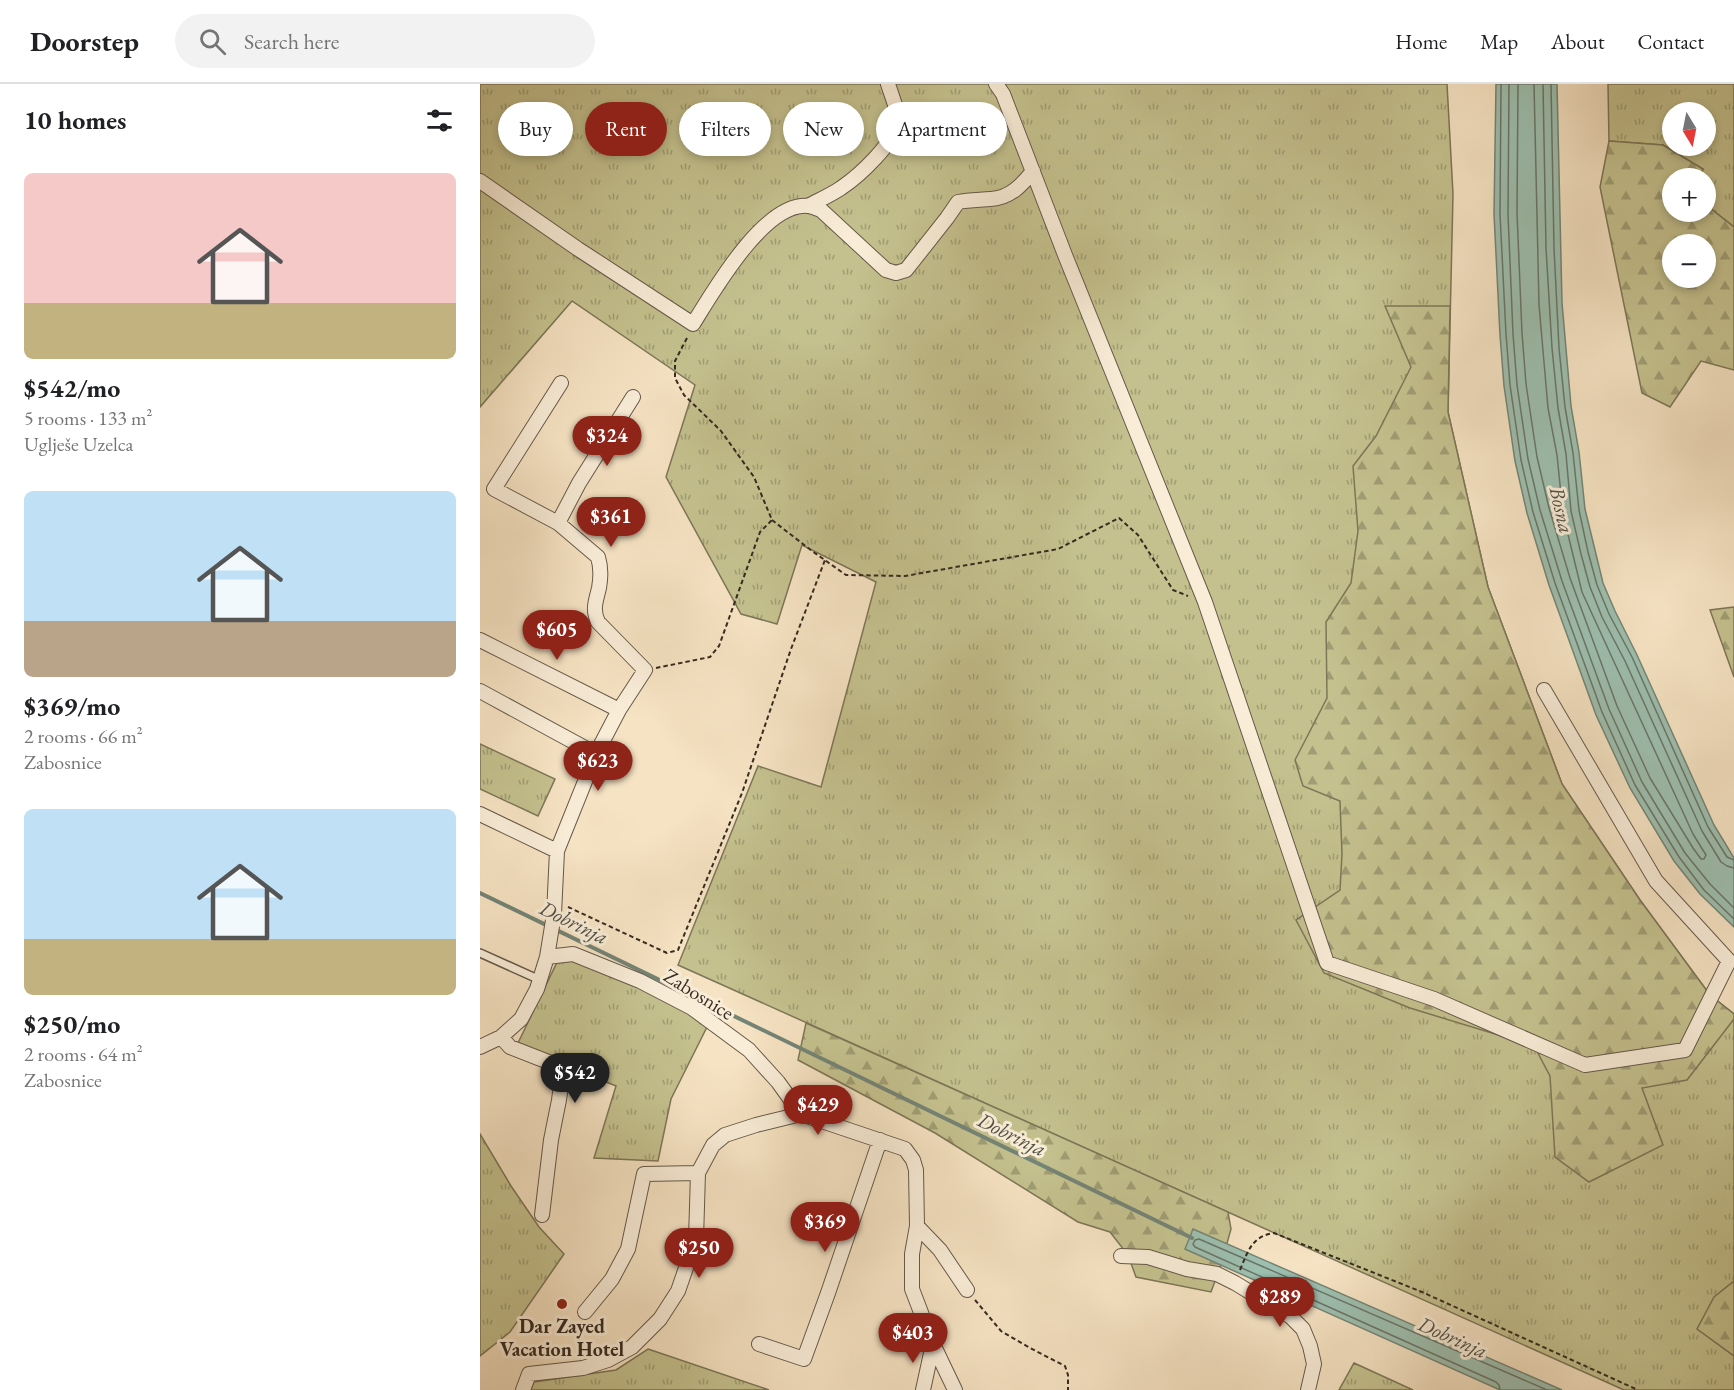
<!DOCTYPE html>
<html lang="en">
<head>
<meta charset="utf-8">
<style>
  :root { --surface:#fff; --page:#f2f2f2; --text:#202124; --muted:#757577; --line:#e0e0e0; --accent:#8f2418 }
  body { margin:0; font-family:"EB Garamond",serif; background:var(--page); color:var(--text); height:100vh; display:flex; flex-direction:column; font-size:22px; white-space:nowrap }
  * { box-sizing:border-box; margin:0 }
  p { font-size:20px; color:var(--muted) }
  .icon { flex:none; width:33px; height:33px; fill:none; stroke:currentColor; stroke-width:2; stroke-linecap:round; stroke-linejoin:round }
  .map { position:relative; flex:1; overflow:hidden }
  .side { display:flex; flex-direction:column; background:var(--surface); width:480px }
  .side>* { flex:none }
  .banner { position:absolute; left:18px; top:18px; width:570px; height:54px; display:flex; gap:12px }
  .needle { width:39px; rotate:170deg }
  .controls { position:absolute; left:1182px; top:18px; display:grid; gap:12px }
  .controls a { display:grid; place-items:center; width:54px; height:54px; border-radius:50%; background:var(--surface); box-shadow:0 3px 9px #0003; font-size:30px }
  .price { position:absolute; translate:-50% -51px; padding:0 14px; border-radius:21px; background:var(--accent); color:#fff; font-size:20px; line-height:39px; filter:drop-shadow(0 2px 3px #0008) }
  .price::after { content:''; position:absolute; left:50%; top:36px; width:18px; height:14px; margin-left:-9px; background:inherit; clip-path:polygon(0 0,100% 0,50% 100%) }
  .price.on { background:#222; color:#fff }
  ul { padding:0; list-style:none }
  li { display:grid; align-content:center; gap:12px; height:318px; padding:0 24px }
  li span { display:grid; place-items:center; height:186px; border-radius:9px; color:#555 }
  li>.icon { margin-inline-start:auto }
  span .icon { width:108px; height:108px; fill:#fffc; stroke-width:1 }
  li b { font-size:26px }
  h2 { display:flex; justify-content:space-between; align-items:center; height:72px; padding:0 24px; font-size:26px }
  .tag { padding:0 21px; border-radius:27px; background:var(--surface); box-shadow:0 3px 9px #0003; font-size:21px; line-height:54px }
  .tag.on { background:var(--accent); color:#fff }
  header { display:flex; align-items:center; gap:36px; box-sizing:border-box; height:84px; padding:0 30px; background:var(--surface); border-bottom:2px solid var(--line) }
  header strong { font-size:28px }
  nav { display:flex; gap:33px; margin-inline-start:auto; font-size:21px }
  .search { width:420px; height:54px; background:var(--page); display:flex; align-items:center; gap:15px; box-sizing:border-box; padding:0 21px; border-radius:33px; color:var(--muted); font-size:22px }
  main { display:flex; flex:1; min-height:0 }
  .map>svg:first-child { display:block }
  .grass { fill:url(#grass-tufts); stroke:#7d7658; stroke-width:1.5; fill-rule:evenodd }
  .forest { fill:url(#forest-firs); stroke:#7d7658; stroke-width:1.5; fill-rule:evenodd }
  .water { fill:#9dbfaf; stroke:#748476; stroke-width:1.5 }
  .lines { fill:none; stroke-linecap:round; stroke-linejoin:round }
  .shore { stroke:#6a7568; stroke-width:1.5 }
  .stream { stroke:#748476; stroke-width:4 }
  .service-casing { stroke:#66594a; stroke-width:10 }
  .minor-casing { stroke:#66594a; stroke-width:16 }
  .path { stroke:#362b21; stroke-width:2; stroke-dasharray:4.5 3; stroke-linecap:butt }
  .service { stroke:#f9edd8; stroke-width:7 }
  .minor { stroke:#f9edd8; stroke-width:14 }
  .poi-dot { fill:#8f2418; stroke:#f9edd8; stroke-width:2 }
  .labels { text-anchor:middle; dominant-baseline:central; stroke-width:6; stroke-linejoin:round; paint-order:stroke }
  .street-label { font-size:20px; fill:#362b21; stroke:#f9edd8 }
  .poi-label { font-size:20px; font-weight:bold; fill:#362b21; stroke:#f9edd8 }
  .water-label { font-size:21px; font-style:italic; fill:#505044; stroke:#f9edd8 }
</style>
</head>
<body>
<header>
<strong>Doorstep</strong>
<div class="search"><svg class="icon" aria-label="search" viewBox="0 0 24 24"><circle cx="10" cy="10" r="6"/><path d="M15 15l6 6"/></svg>Search here</div>
<nav><a>Home</a><a>Map</a><a>About</a><a>Contact</a></nav>
</header>
<main>
<section class="side">
<h2>10 homes<svg class="icon" aria-label="filters" viewBox="0 0 24 24"><path d="M4 7h16M4 17h16"/><circle cx="9" cy="7" r="2"/><circle cx="15" cy="17" r="2"/></svg></h2>
<ul>
<li><span style="background:linear-gradient(#f6c9c9 70%,#c2b280 0)"><svg class="icon" aria-label="home" viewBox="0 0 24 24"><path d="M3 11l9-7 9 7M6 9v11h12V9"/></svg></span><div><b>$542/mo</b><p>5 rooms · 133 m²</p><p>Uglješe Uzelca</p></div></li>
<li><span style="background:linear-gradient(#bfe0f5 70%,#b9a48a 0)"><svg class="icon" aria-label="home" viewBox="0 0 24 24"><path d="M3 11l9-7 9 7M6 9v11h12V9"/></svg></span><div><b>$369/mo</b><p>2 rooms · 66 m²</p><p>Zabosnice</p></div></li>
<li><span style="background:linear-gradient(#bfe0f5 70%,#c2b280 0)"><svg class="icon" aria-label="home" viewBox="0 0 24 24"><path d="M3 11l9-7 9 7M6 9v11h12V9"/></svg></span><div><b>$250/mo</b><p>2 rooms · 64 m²</p><p>Zabosnice</p></div></li>
</ul>
</section>
<div class="map">
<svg width="1254" height="1306" viewBox="0 0 1254 1306">
  <defs>
    <pattern id="grass-tufts" width="24" height="20" patternUnits="userSpaceOnUse" patternTransform="scale(1.5)"><rect width="24" height="20" fill="#c4c18e"/><path d="M3 7l-1-3M5 7V3M7 7l1-3M15 17l-1-3M17 17v-4M19 17l1-3" fill="none" stroke="#a09d74"/></pattern>
    <pattern id="forest-firs" width="22" height="20" patternUnits="userSpaceOnUse" patternTransform="scale(1.5)"><rect width="22" height="20" fill="#c4c18e"/><path d="M5 1l3.5 6h-7zM16 11l3.5 6h-7z" fill="#a09d74"/></pattern>
  </defs>
  <rect width="100%" height="100%" fill="#f6e3c3"/>
  <filter id="stains"><feTurbulence type="fractalNoise" baseFrequency=".00333" numOctaves="4"/><feColorMatrix values="0 0 0 0 .2 0 0 0 0 .09 0 0 0 0 .02 0 0 0 .5 -.17"/></filter>
  <radialGradient id="worn" r=".72"><stop offset=".6" stop-color="#630" stop-opacity="0"/><stop offset="1" stop-color="#630" stop-opacity=".3"/></radialGradient>
  <path class="grass" d="M 0,0 L 967,0 L 973,110 L 968,328 L 1008,503 L 1082,700 L 1160,816 L 1230,911 L 1254,930 L 1254,1306 L 1144,1306 L 198,881 L 278,682 L 341,703 L 396,498 L 322,461 L 297,540 L 261,530 L 186,393 L 215,301 L 92,217 L 0,323 Z
    M 1128,0 L 1254,0 L 1254,143 L 1226,121 L 1226,94 L 1219,94 L 1223,85 L 1183,61 L 1129,57 ZM 1192,28 L 1226,28 L 1226,62 L 1192,62 Z
    M 0,660 L 75,695 L 58,732 L 0,705 Z
    M 82,868 L 233,931 L 191,1015 L 178,1077 L 114,1074 L 136,1002 L 37,961 Z
    M 0,1050 L 31,1102 L 59,1143 L 84,1170 L 30,1248 L 0,1272 Z
    M 168,1265 L 289,1306 L 50,1306 L 54,1298 L 136,1286 Z
    M 874,1279 L 933,1306 L 859,1306 Z"/>
  <path class="forest" d="M 1129,57 L 1183,61 L 1223,85 L 1219,94 L 1192,94 L 1192,128 L 1226,128 L 1226,121 L 1254,143 L 1254,286 L 1221,277 L 1190,323 L 1162,309 L 1120,103 ZM 1226,160 L 1226,194 L 1192,194 L 1192,160 Z
    M 905,222 L 970,222 L 968,328 L 1008,503 L 1082,700 L 1160,816 L 1230,911 L 1254,930 L 1254,935 L 1207,996 L 1162,1004 L 1183,1061 L 1109,1098 L 1075,1073 L 1070,992 L 1054,962 L 930,924 L 844,889 L 816,836 L 860,806 L 862,770 L 860,717 L 823,702 L 815,676 L 847,614 L 846,538 L 871,499 L 878,447 L 873,382 L 896,352 L 931,283 Z
    M 1254,523 L 1254,593 L 1230,526 Z
    M 326,939 L 748,1128 L 751,1145 L 741,1181 L 731,1208 L 656,1193 L 648,1171 L 630,1148 L 598,1138 L 455,1049 L 318,976 Z
    M 1254,1197 L 1254,1272 L 1217,1245 L 1234,1213 Z"/>
  <path class="water" d="M 1016,0 L 1077,0 L 1082,219 L 1091,322 L 1099,368 L 1105,425 L 1123,499 L 1135,527 L 1157,571 L 1234,741 L 1254,774 L 1254,843 L 1220,810 L 1194,777 L 1150,704 L 1116,631 L 1069,501 L 1047,429 L 1035,377 L 1024,302 L 1020,251 L 1014,130 Z
    M 713,1145 L 1082,1306 L 1020,1306 L 705,1165 Z"/>
  <g class="lines">
    <path class="shore" d="M 1021,0 L 1020,130 L 1026,250 L 1030,301 L 1041,376 L 1053,428 L 1075,499 L 1122,628 L 1155,701 L 1199,773 L 1224,806 L 1254,835
      M 1029,0 L 1028,130 L 1033,250 L 1037,301 L 1048,375 L 1060,426 L 1082,497 L 1129,625 L 1162,698 L 1205,769 L 1230,800 L 1254,824
      M 1038,0 L 1037,129 L 1042,249 L 1046,300 L 1057,373 L 1069,424 L 1090,494 L 1137,622 L 1170,694 L 1213,764 L 1221,775 L 1224,775 L 1226,771 L 1213,750 L 1102,508 L 1083,430 L 1077,371 L 1068,324 L 1059,221 L 1054,0
      M 1063,0 L 1066,164 L 1072,264 L 1078,324 L 1086,370 L 1091,427 L 1101,470 L 1110,503 L 1122,533 L 1145,577 L 1222,747 L 1241,778 L 1247,782 L 1254,784
      M 1071,0 L 1074,164 L 1079,264 L 1085,323 L 1093,369 L 1099,426 L 1108,468 L 1117,501 L 1129,530 L 1152,573 L 1228,743 L 1247,773 L 1254,776
      M 1020,1306 L 1019,1301 L 1016,1298 L 715,1163 L 713,1160 L 715,1156 L 719,1155 L 1067,1306"/>
    <path class="stream" d="M 0,809 L 712,1154"/>
    <defs>
      <path id="service" d="M 0,869 L 60,896"/>
      <path id="minor" d="M 516,0 L 523,10 L 585,171 L 725,518 L 847,879 L 954,915 L 1105,981 L 1205,966 L 1249,877 L 1176,797 L 1064,606
        M 0,97 L 98,165 L 213,240 C 233,208 284,118 328,122 C 332,122 337,125 341,126 L 406,186 L 416,189 L 426,186 L 467,134 L 478,118 C 489,116 500,116 511,115 C 530,114 542,101 553,87
        M 328,122 C 339,116 351,111 361,104 C 379,92 416,58 418,36 C 418,26 411,10 408,0
        M 78,439 L 99,399 L 153,313
        M 0,556 L 139,626
        M 0,607 L 116,670
        M 0,730 L 77,767
        M 67,873 L 93,870 L 160,897 L 212,924 L 269,966 L 298,998 L 321,1030 L 425,1065 L 433,1076 L 436,1086 L 437,1142 L 432,1170 L 432,1205 L 453,1260 L 475,1306
        M 21,953 L 30,963 L 76,981 L 82,994 L 79,1016 L 71,1056 L 62,1131
        M 0,963 L 21,953 L 41,935 L 57,905 L 67,873 L 74,830 L 77,767 L 116,670 L 139,626 L 165,586 L 118,538 C 112,525 116,517 119,504 C 121,493 121,483 118,473 L 78,439 L 14,405 L 81,299
        M 437,1142 L 460,1166 L 487,1206
        M 641,1172 L 668,1173 L 707,1185 L 737,1190 L 755,1199 L 811,1233 L 823,1245 L 830,1262 L 834,1280 L 828,1306
        M 105,1228 L 132,1195 L 148,1165 L 164,1090 L 218,1089
        M 279,1260 L 324,1275 L 348,1209 L 400,1056
        M 43,1306 L 49,1290 L 103,1284 L 128,1276 L 152,1263 L 180,1235 L 198,1207 L 216,1155 L 218,1089 L 233,1061 L 245,1051 L 276,1041 L 321,1030
        M 443,1306 L 453,1260"/>
    </defs>
    <use href="#service" class="service-casing"/>
    <use href="#minor" class="minor-casing"/>
    <path class="path" d="M 292,436 L 332,467 L 366,491 L 425,492 L 578,465 L 639,434 L 658,451 L 693,506 L 708,512
      M 176,584 L 230,573 L 239,562 L 280,448 L 292,436 L 274,393 L 241,347 L 204,311 L 195,294 L 195,277 L 208,252
      M 88,823 L 187,869 L 198,866 L 262,709 L 311,565 L 345,476
      M 760,1186 C 768,1167 772,1152 794,1149 L 942,1208 L 1158,1306
      M 495,1216 L 521,1247 L 550,1264 L 585,1282 L 588,1291 L 588,1306"/>
    <use href="#service" class="service"/>
    <use href="#minor" class="minor"/>
  </g>
  <circle class="poi-dot" cx="82" cy="1220" r="6"/>
  <g class="labels">
    <g class="street-label">
      <text transform="translate(219 910) rotate(32)">Zabosnice</text>
    </g>
    <g class="poi-label">
      <text x="82" y="1242">Dar Zayed<tspan x="82" dy="23">Vacation Hotel</tspan></text>
    </g>
    <g class="water-label">
      <text transform="translate(1082 426) rotate(77)">Bosna</text>
      <text transform="translate(94 838) rotate(26)">Dobrinja</text>
      <text transform="translate(532 1050) rotate(26)">Dobrinja</text>
      <text transform="translate(973 1253) rotate(24)">Dobrinja</text>
    </g>
  </g>
  <rect width="100%" height="100%" filter="url(#stains)"/>
  <rect width="100%" height="100%" fill="url(#worn)"/>
</svg>
<div class="controls">
<a><svg class="needle" viewBox="-14 -14 28 28"><path d="M0-13l5 13h-10z" fill="#e53935"/><path d="M0 13l5-13h-10z" fill="#757577"/></svg></a>
<a>+</a>
<a>−</a>
</div>
<b class="price" style="left:127px;top:383px">$324</b>
<b class="price" style="left:131px;top:464px">$361</b>
<b class="price" style="left:77px;top:577px">$605</b>
<b class="price" style="left:118px;top:708px">$623</b>
<b class="price on" style="left:95px;top:1020px">$542</b>
<b class="price" style="left:338px;top:1052px">$429</b>
<b class="price" style="left:345px;top:1169px">$369</b>
<b class="price" style="left:219px;top:1195px">$250</b>
<b class="price" style="left:800px;top:1244px">$289</b>
<b class="price" style="left:433px;top:1280px">$403</b>
<div class="banner">
<a class="tag">Buy</a>
<a class="tag on">Rent</a>
<a class="tag">Filters</a>
<a class="tag">New</a>
<a class="tag">Apartment</a>
</div>
</div>
</main>
</body>
</html>
